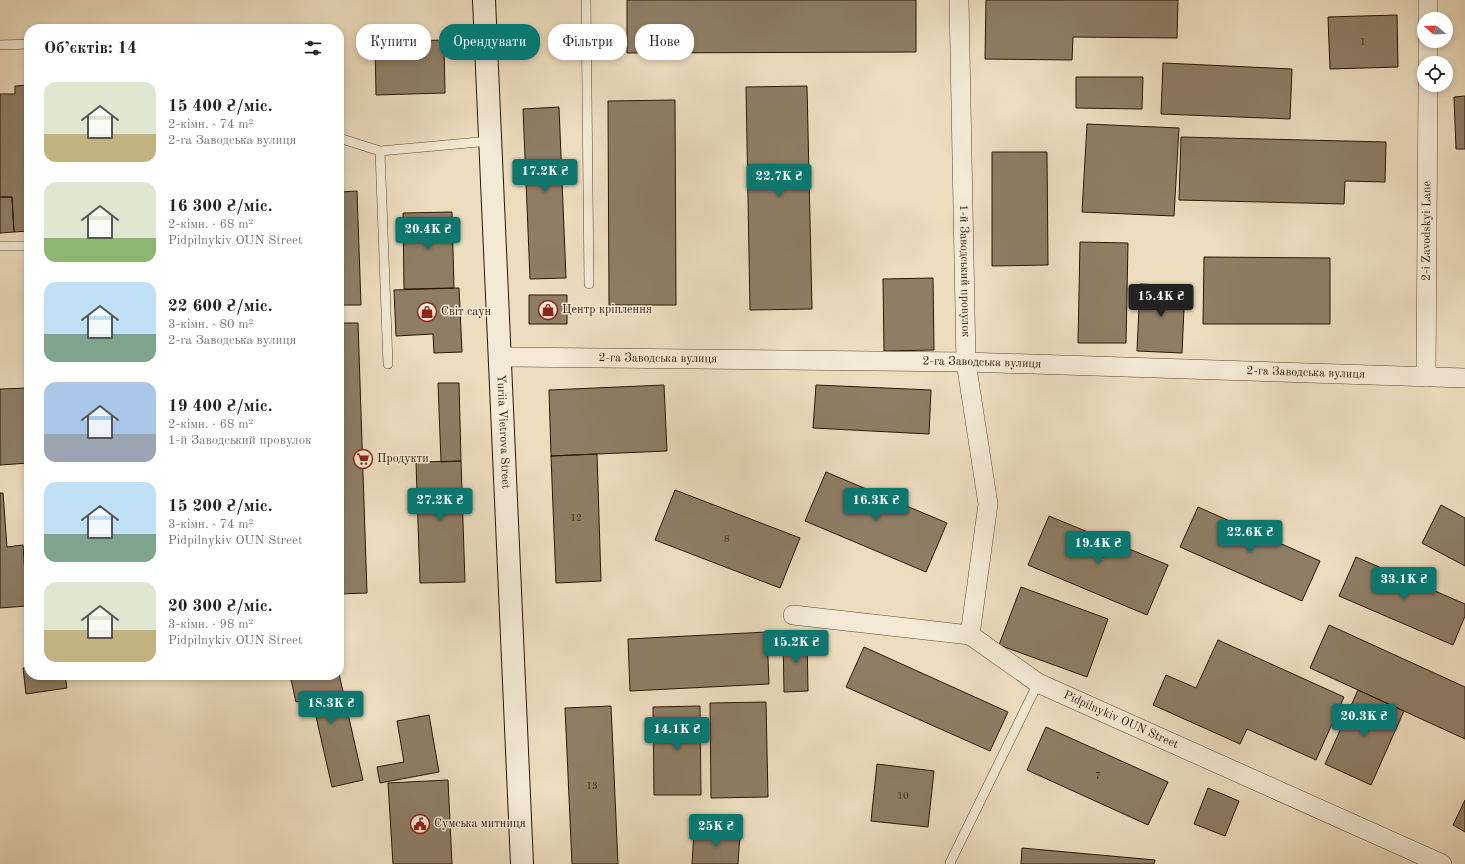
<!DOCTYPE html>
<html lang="uk">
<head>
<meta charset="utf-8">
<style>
  :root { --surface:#fff; --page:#f2f2f2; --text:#222; --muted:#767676; --accent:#0f766e }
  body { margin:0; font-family:"Old Standard TT",serif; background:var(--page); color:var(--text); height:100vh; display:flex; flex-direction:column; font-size:15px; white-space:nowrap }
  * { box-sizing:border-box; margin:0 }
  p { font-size:13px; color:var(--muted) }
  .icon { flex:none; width:22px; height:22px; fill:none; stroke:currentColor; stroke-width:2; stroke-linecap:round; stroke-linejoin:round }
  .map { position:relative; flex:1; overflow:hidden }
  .drawer { position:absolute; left:24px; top:24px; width:320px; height:656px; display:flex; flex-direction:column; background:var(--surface); border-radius:16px; box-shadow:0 2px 6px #0003 }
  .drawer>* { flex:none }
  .top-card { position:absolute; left:356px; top:24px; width:380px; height:36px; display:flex; gap:8px }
  .needle { width:26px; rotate:289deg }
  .buttons { position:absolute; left:1417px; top:12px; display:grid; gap:8px }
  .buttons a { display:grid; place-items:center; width:36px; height:36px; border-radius:50%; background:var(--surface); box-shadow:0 2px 6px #0003; font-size:20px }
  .price { position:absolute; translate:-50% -34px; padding:0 9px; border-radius:4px; background:var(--accent); color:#fff; font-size:13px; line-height:26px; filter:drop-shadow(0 1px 2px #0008) }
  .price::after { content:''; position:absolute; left:50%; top:24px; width:12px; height:9px; margin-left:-6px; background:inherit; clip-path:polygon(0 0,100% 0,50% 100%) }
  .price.current { background:#222; color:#fff }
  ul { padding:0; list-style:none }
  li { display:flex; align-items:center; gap:12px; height:100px; padding:0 20px }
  li span { display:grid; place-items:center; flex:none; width:112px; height:80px; border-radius:12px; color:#555 }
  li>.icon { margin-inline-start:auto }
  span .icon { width:48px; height:48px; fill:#fffc; stroke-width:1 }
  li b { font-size:17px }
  h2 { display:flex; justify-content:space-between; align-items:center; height:48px; padding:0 20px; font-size:17px }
  .chip { padding:0 14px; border-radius:16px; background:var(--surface); box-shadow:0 2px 6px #0003; font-size:14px; line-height:36px }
  .chip.current { background:var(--accent); color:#fff }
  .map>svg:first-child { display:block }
  .building { fill:#8f7e66; stroke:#291805 }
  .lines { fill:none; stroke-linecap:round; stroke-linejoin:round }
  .lane-casing { stroke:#5a4934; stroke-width:10 }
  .street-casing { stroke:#5a4934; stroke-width:20 }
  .secondary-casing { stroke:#291805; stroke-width:24 }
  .lane { stroke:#f3e9d5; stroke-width:9 }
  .street { stroke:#f3e9d5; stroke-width:19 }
  .secondary { stroke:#f3e9d5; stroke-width:22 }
  .labels { text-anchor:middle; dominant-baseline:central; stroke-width:3; stroke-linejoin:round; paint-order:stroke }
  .number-label { font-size:10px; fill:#42321d }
  .street-label { font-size:12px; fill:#291805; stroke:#f3e9d5 }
  .poi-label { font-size:12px; fill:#291805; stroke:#f3e9d5; text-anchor:start }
</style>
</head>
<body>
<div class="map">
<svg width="1465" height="864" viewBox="0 0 1465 864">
  <rect width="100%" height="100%" fill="#edddbf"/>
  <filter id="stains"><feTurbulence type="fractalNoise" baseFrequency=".005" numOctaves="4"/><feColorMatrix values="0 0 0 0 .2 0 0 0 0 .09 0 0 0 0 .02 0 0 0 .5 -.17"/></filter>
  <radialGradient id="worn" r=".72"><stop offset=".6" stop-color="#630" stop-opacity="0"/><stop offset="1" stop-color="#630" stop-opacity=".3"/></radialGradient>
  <path class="building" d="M 627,0 L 916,0 L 916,52 L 627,53 Z
    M 986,0 L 1178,0 L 1177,38 L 1073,37 L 1072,60 L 985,59 Z
    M 1397,15 L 1398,67 L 1330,69 L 1328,17 Z
    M 444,40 L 445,93 L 376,95 L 375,42 Z
    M 1163,63 L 1292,69 L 1290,119 L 1161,114 Z
    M 1076,77 L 1143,77 L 1142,109 L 1076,108 Z
    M 29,85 L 29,231 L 14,232 L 12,197 L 0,197 L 0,94 L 15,94 L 15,86 Z
    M 807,86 L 812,309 L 750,310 L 746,87 Z
    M 1465,96 L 1465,149 L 1456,149 L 1454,97 Z
    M 675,100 L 676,305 L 609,305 L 608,101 Z
    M 559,107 L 566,278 L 530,279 L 523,109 Z
    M 1087,124 L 1179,128 L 1174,216 L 1082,212 Z
    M 1181,137 L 1386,142 L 1385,182 L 1345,181 L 1344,204 L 1179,200 Z
    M 992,152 L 1047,152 L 1048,265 L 992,266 Z
    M 357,191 L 361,305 L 339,305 L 339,192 Z
    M 0,197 L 12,197 L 14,232 L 0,233 Z
    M 452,212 L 454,288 L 404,289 L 403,213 Z
    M 1080,242 L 1128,243 L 1126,343 L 1078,343 Z
    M 1204,257 L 1330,258 L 1330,324 L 1203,324 Z
    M 933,278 L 934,350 L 884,351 L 883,279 Z
    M 1140,284 L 1185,286 L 1182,353 L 1137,351 Z
    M 459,288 L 462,352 L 434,353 L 433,334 L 396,336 L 394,290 Z
    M 529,295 L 567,295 L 567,324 L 529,324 Z
    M 339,323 L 358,323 L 367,593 L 339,594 Z
    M 438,383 L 459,383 L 461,461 L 441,462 Z
    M 664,385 L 667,451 L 551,456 L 549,390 Z
    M 816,385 L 931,390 L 929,434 L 813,428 Z
    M 29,388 L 29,463 L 0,465 L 0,389 Z
    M 597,454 L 601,581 L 556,583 L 551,456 Z
    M 461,461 L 465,582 L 420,583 L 416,462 Z
    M 826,472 L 947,523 L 926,572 L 805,521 Z
    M 675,490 L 800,538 L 780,588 L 655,540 Z
    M 0,493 L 3,493 L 7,547 L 23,545 L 27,606 L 0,608 Z
    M 1441,505 L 1465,518 L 1465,566 L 1422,543 Z
    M 1198,507 L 1320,561 L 1302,601 L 1180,547 Z
    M 1049,516 L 1168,565 L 1147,615 L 1028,565 Z
    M 1356,557 L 1465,604 L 1465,616 L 1453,645 L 1339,596 Z
    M 1021,587 L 1108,619 L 1087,677 L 999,645 Z
    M 1329,625 L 1465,687 L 1465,739 L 1310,668 Z
    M 767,632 L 769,684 L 630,691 L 628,639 Z
    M 807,635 L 808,691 L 784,692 L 783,636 Z
    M 1218,640 L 1344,697 L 1316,760 L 1247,729 L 1240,744 L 1153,705 L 1166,675 L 1196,688 Z
    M 864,647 L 1008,712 L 990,751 L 846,687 Z
    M 29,667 L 29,675 L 65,675 L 67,688 L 26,694 L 23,668 Z
    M 339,674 L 363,780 L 332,787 L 312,699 L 296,702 L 290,675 L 339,675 Z
    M 1358,690 L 1404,711 L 1371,785 L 1325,764 Z
    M 766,702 L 768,797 L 711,798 L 710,703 Z
    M 611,706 L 618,864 L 572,864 L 565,708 Z
    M 700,706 L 701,795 L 654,795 L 653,707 Z
    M 429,715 L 439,772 L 380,783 L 377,767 L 404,762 L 397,721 Z
    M 1046,727 L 1168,782 L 1148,825 L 1027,770 Z
    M 877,764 L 934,771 L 928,827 L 871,821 Z
    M 448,780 L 452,864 L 393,864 L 388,783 Z
    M 1208,788 L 1239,801 L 1225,836 L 1194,824 Z
    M 1465,800 L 1465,832 L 1453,825 Z
    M 694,831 L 740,834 L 738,864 L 692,864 Z
    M 1022,848 L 1155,860 L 1154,864 L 1021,864 Z"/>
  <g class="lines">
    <defs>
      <path id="lane" d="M 586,0 L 589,284
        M 0,45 L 29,44
        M 339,138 L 380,151 L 490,141
        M 380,151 L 388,364
        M 0,246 L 29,246
        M 951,864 L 950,863 L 1038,683"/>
      <g id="street">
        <path id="s1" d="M 959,0 L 966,362 L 988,504 L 970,635"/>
        <path d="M 1428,19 L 1428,0"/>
        <path d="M 1428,63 L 1428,41"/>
        <path id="s2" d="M 499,357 L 966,362 L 1465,378"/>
        <path id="s3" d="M 1426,377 L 1428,85"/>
        <path id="s4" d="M 793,615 L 970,635 L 1038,683 L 1442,864"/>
      </g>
      <g id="secondary">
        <path id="s5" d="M 484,0 L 522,864"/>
      </g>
    </defs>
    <use href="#lane" class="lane-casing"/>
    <use href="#street" class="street-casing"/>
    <use href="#secondary" class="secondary-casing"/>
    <use href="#lane" class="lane"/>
    <use href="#street" class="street"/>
    <use href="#secondary" class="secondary"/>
  </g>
  <defs>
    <symbol id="shop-ring" viewBox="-11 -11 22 22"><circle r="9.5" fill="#f3e9d5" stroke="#8f2418" stroke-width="1.5"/><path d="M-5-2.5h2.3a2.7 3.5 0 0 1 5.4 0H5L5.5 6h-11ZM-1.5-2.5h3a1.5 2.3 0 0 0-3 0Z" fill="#8f2418"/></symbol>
    <symbol id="supermarket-ring" viewBox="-11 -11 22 22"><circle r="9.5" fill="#f3e9d5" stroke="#8f2418" stroke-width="1.5"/><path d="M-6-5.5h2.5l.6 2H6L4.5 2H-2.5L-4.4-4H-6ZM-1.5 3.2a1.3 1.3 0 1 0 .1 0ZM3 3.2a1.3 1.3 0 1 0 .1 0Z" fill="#8f2418"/></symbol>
    <symbol id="civic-ring" viewBox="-11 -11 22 22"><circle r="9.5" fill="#f3e9d5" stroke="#8f2418" stroke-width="1.5"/><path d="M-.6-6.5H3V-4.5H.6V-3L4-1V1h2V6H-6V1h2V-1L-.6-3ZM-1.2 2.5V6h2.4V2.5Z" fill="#8f2418"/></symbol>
  </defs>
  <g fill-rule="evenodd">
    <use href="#shop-ring" x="537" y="299" width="22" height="22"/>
    <use href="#shop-ring" x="416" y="301" width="22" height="22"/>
    <use href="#supermarket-ring" x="352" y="448" width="22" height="22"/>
    <use href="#civic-ring" x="409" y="813" width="22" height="22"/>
  </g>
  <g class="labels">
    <g class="number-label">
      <text x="1363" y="42">1</text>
      <text x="576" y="518">12</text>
      <text x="727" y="539">8</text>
      <text x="1098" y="776">7</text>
      <text x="592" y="786">13</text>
      <text x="903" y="796">10</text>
    </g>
    <g class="street-label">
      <text stroke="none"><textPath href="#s3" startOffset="146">2-i Zavodskyi Lane</textPath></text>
      <text stroke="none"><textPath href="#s1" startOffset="271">1-й Заводський провулок</textPath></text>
      <text stroke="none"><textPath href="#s2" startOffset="159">2-га Заводська вулиця</textPath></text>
      <text stroke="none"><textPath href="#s2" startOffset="483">2-га Заводська вулиця</textPath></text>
      <text stroke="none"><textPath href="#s2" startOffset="807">2-га Заводська вулиця</textPath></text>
      <text stroke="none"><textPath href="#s5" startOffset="432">Yuriia Vietrova Street</textPath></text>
      <text stroke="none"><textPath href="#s4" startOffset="352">Pidpilnykiv OUN Street</textPath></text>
    </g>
    <g class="poi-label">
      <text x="562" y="310">Центр кріплення</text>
      <text x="441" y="312">Світ саун</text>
      <text x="377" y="459">Продукти</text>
      <text x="434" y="824">Сумська митниця</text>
    </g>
  </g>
  <rect width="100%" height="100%" filter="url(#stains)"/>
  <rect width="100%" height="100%" fill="url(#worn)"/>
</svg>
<div class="buttons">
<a><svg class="needle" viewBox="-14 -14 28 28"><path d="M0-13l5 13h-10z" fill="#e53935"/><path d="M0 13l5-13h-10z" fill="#767676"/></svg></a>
<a><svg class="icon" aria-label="locate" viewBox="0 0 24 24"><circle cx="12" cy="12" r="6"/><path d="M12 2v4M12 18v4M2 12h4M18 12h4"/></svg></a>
</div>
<b class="price" style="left:545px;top:193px">17.2K ₴</b>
<b class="price" style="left:779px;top:198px">22.7K ₴</b>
<b class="price" style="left:428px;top:251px">20.4K ₴</b>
<b class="price current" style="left:1161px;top:318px">15.4K ₴</b>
<b class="price" style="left:440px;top:522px">27.2K ₴</b>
<b class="price" style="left:876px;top:522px">16.3K ₴</b>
<b class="price" style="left:1250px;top:554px">22.6K ₴</b>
<b class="price" style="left:1098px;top:565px">19.4K ₴</b>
<b class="price" style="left:1404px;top:601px">33.1K ₴</b>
<b class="price" style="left:796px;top:664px">15.2K ₴</b>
<b class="price" style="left:331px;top:725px">18.3K ₴</b>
<b class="price" style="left:1364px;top:738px">20.3K ₴</b>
<b class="price" style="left:677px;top:751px">14.1K ₴</b>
<b class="price" style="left:716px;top:848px">25K ₴</b>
<div class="top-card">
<a class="chip">Купити</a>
<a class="chip current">Орендувати</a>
<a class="chip">Фільтри</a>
<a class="chip">Нове</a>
</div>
<section class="drawer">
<h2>Об’єктів: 14<svg class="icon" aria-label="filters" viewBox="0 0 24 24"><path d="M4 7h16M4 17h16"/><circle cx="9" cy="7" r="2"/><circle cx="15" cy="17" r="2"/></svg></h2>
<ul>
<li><span style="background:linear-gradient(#dfe7d0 65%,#c2b280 0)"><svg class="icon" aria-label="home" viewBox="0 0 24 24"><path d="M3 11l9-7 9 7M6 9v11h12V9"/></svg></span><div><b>15 400 ₴/міс.</b><p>2-кімн. · 74 m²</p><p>2-га Заводська вулиця</p></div></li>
<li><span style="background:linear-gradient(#dfe7d0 70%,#8fb573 0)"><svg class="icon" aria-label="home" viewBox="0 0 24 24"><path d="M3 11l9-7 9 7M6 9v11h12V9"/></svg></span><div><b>16 300 ₴/міс.</b><p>2-кімн. · 68 m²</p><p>Pidpilnykiv OUN Street</p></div></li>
<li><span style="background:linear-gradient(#bfe0f5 65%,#7fa58c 0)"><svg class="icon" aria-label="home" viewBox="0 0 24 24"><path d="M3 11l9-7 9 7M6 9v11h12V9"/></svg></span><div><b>22 600 ₴/міс.</b><p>3-кімн. · 80 m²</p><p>2-га Заводська вулиця</p></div></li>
<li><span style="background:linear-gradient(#a9c7e8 65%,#9aa5b1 0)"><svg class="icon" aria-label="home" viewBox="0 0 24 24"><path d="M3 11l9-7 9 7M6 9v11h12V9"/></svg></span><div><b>19 400 ₴/міс.</b><p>2-кімн. · 68 m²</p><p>1-й Заводський провулок</p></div></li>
<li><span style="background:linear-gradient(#bfe0f5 65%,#7fa58c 0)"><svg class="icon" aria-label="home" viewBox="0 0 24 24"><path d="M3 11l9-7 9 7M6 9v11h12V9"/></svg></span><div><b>15 200 ₴/міс.</b><p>3-кімн. · 74 m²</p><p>Pidpilnykiv OUN Street</p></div></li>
<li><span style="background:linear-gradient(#dfe7d0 60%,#c2b280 0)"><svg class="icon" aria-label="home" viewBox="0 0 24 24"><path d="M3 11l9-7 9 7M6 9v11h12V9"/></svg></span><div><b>20 300 ₴/міс.</b><p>3-кімн. · 98 m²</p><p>Pidpilnykiv OUN Street</p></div></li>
</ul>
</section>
</div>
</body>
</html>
